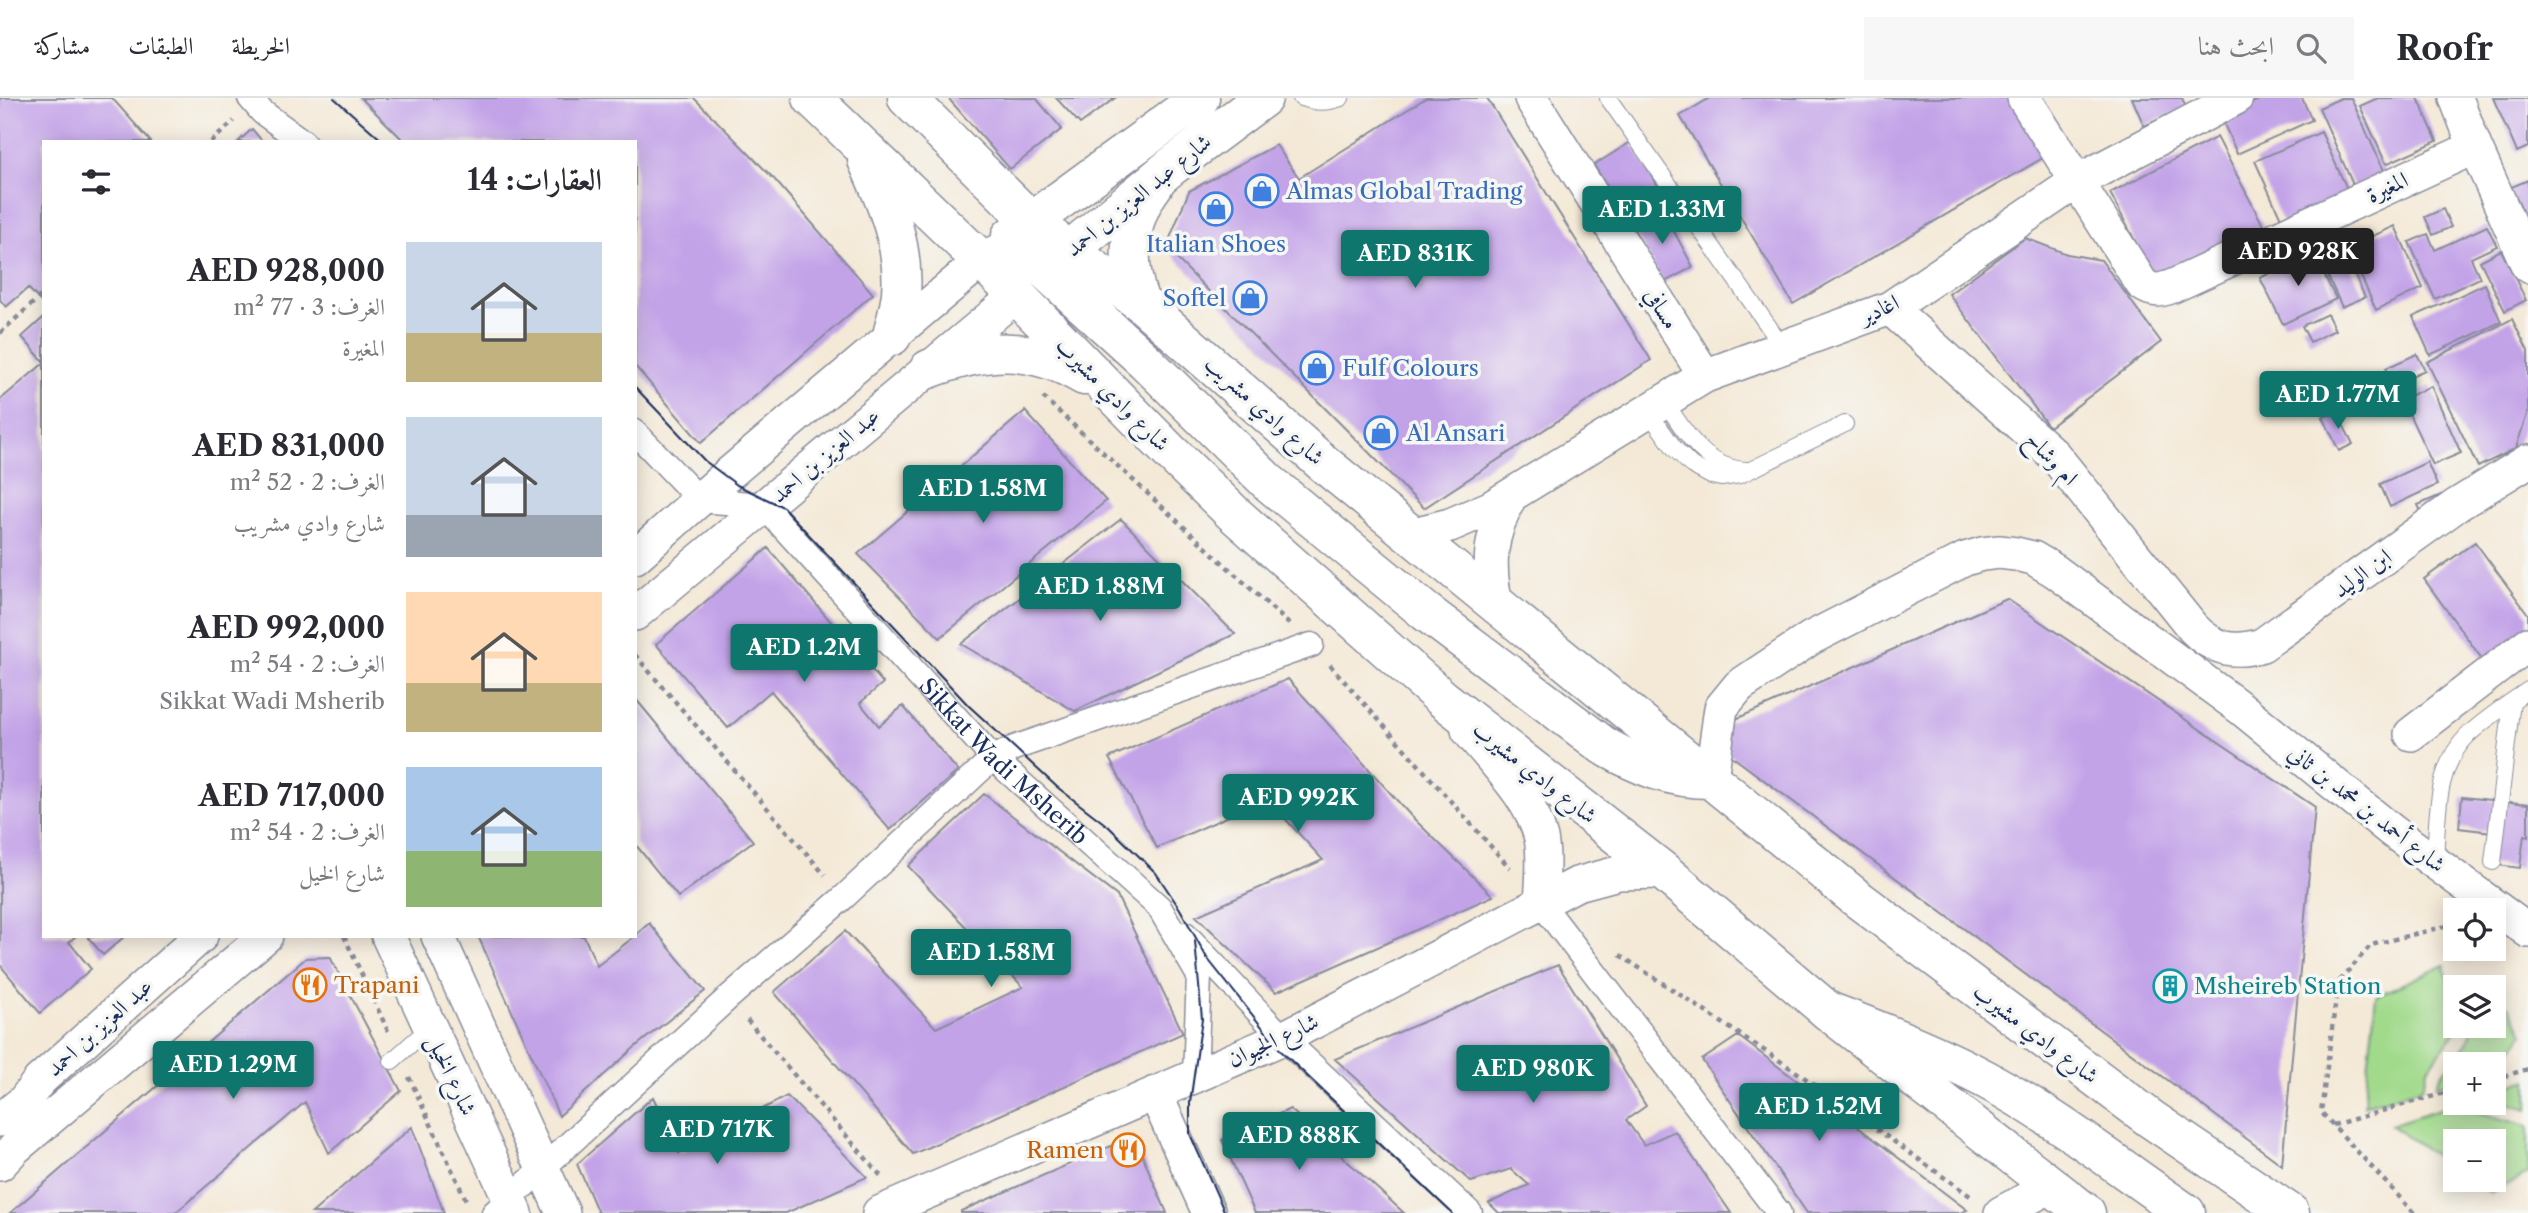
<!DOCTYPE html>
<html lang="ar">
<head>
<meta charset="utf-8">
<style>
  :root { --surface:#fff; --page:#f7f7f7; --text:#2b2b33; --muted:#7c7c81; --line:#e1e1e2; --accent:#0f766e }
  body { margin:0; font-family:"Libre Caslon Text",Amiri,serif; background:var(--page); color:var(--text); direction:rtl; height:100vh; display:flex; flex-direction:column; font-size:26px; white-space:nowrap }
  * { box-sizing:border-box; margin:0 }
  p { font-size:23px; color:var(--muted) }
  .icon { flex:none; width:38px; height:38px; fill:none; stroke:currentColor; stroke-width:2; stroke-linecap:round; stroke-linejoin:round }
  .map { position:relative; flex:1; overflow:hidden; direction:ltr }
  .side { position:absolute; left:42px; top:42px; width:595px; height:798px; display:flex; flex-direction:column; background:var(--surface); border-radius:0px; box-shadow:0 4px 18px #0003; direction:rtl }
  .side>* { flex:none }
  .buttons { position:absolute; left:2443px; top:800px; display:grid; gap:14px }
  .buttons a { display:grid; place-items:center; width:63px; height:63px; border-radius:0px; background:var(--surface); box-shadow:0 4px 18px #0003; font-size:35px }
  .price { position:absolute; translate:-50% -60px; padding:0 16px; border-radius:7px; background:var(--accent); color:#fff; font-size:23px; line-height:46px; filter:drop-shadow(0 2px 4px #0008) }
  .price::after { content:''; position:absolute; left:50%; top:42px; width:21px; height:16px; margin-left:-10px; background:inherit; clip-path:polygon(0 0,100% 0,50% 100%) }
  .price.active { background:#222; color:#fff }
  ul { padding:0; list-style:none }
  li { display:flex; align-items:center; gap:21px; height:175px; padding:0 35px }
  li span { display:grid; place-items:center; flex:none; width:196px; height:140px; border-radius:0px; color:#555 }
  li>.icon { margin-inline-start:auto }
  span .icon { width:84px; height:84px; fill:#fffc; stroke-width:1 }
  li b { font-size:30px }
  h2 { display:flex; justify-content:space-between; align-items:center; height:84px; padding:0 35px; font-size:30px }
  header { display:flex; align-items:center; gap:42px; box-sizing:border-box; height:98px; padding:0 35px; background:var(--surface); border-bottom:2px solid var(--line) }
  header strong { font-size:33px }
  nav { display:flex; gap:38px; margin-inline-start:auto; font-size:24px }
  .search { width:490px; height:63px; background:var(--page); display:flex; align-items:center; gap:18px; box-sizing:border-box; padding:0 24px; border-radius:0px; color:var(--muted); font-size:26px }
  .map>svg:first-child { display:block }
  .green { fill:#a2da8c; stroke:#5e8475; stroke-width:2 }
  .building { fill:#c3a3e8 }
  .lines { fill:none; stroke-linecap:round; stroke-linejoin:round }
  .service-casing { stroke:#888c9a; stroke-width:18 }
  .pedestrian-casing { stroke:#888c9a; stroke-width:27 }
  .minor-casing { stroke:#888c9a; stroke-width:36 }
  .tertiary-casing { stroke:#888c9a; stroke-width:41 }
  .primary-casing { stroke:#888c9a; stroke-width:41 }
  .path { stroke:#888c9a; stroke-width:4.5; stroke-dasharray:5 5; stroke-linecap:butt }
  .service { stroke:#fff; stroke-width:16 }
  .pedestrian { stroke:#fff; stroke-width:24 }
  .minor { stroke:#fff; stroke-width:33 }
  .tertiary { stroke:#fff; stroke-width:38 }
  .primary { stroke:#fff; stroke-width:38 }
  .tram { stroke:#1b2f5e; stroke-width:2 }
  .labels { text-anchor:middle; dominant-baseline:central; stroke-width:7; stroke-linejoin:round; paint-order:stroke }
  .street-label { font-size:23px; fill:#1b2f5e; stroke:#f6f6f2 }
  .shop-label { font-size:23px; fill:#366cbe; stroke:#f6f6f2; text-anchor:start }
  .food-label { font-size:23px; fill:#c56008; stroke:#f6f6f2; text-anchor:start }
  .culture-label { font-size:23px; fill:#0d838f; stroke:#f6f6f2; text-anchor:start }
</style>
</head>
<body>
<header>
<strong>Roofr</strong>
<div class="search"><svg class="icon" aria-label="search" viewBox="0 0 24 24"><circle cx="10" cy="10" r="6"/><path d="M15 15l6 6"/></svg>ابحث هنا</div>
<nav><a>الخريطة</a><a>الطبقات</a><a>مشاركة</a></nav>
</header>
<div class="map">
<svg width="2528" height="1115" viewBox="0 0 2528 1115">
  <rect width="100%" height="100%" fill="#f6f6f2"/>
  <filter id="ink" filterUnits="userSpaceOnUse"><feTurbulence type="fractalNoise" baseFrequency=".0143" numOctaves="2"/><feDisplacementMap in="SourceGraphic" scale="14" xChannelSelector="R" yChannelSelector="G"/><feConvolveMatrix kernelMatrix="1 2 1 2 8 2 1 2 1" color-interpolation-filters="sRGB"/></filter>
  <filter id="wash" filterUnits="userSpaceOnUse"><feTurbulence type="fractalNoise" baseFrequency=".00686" numOctaves="4" result="noise"/><feDisplacementMap in="SourceGraphic" scale="28" xChannelSelector="R" yChannelSelector="G"/><feGaussianBlur stdDeviation="1.57" result="paint"/><feColorMatrix in="noise" values="0 0 0 0 0 0 0 0 0 0 0 0 0 0 0 0 0 1.4 0 .05"/><feComposite in="paint" operator="in"/></filter>
  <g filter="url(#wash)">
    <rect width="100%" height="100%" fill="#f4e9d7"/>
    <path class="green" d="M 2445,867 L 2455,934 L 2428,971 L 2422,990 L 2364,1007 L 2376,898 Z
      M 2494,897 L 2510,909 L 2523,936 C 2501,972 2495,966 2455,966 L 2455,980 L 2436,988 C 2443,966 2472,951 2472,928 L 2494,928 Z
      M 2528,982 L 2528,1011 L 2494,1001 L 2494,993 Z
      M 2451,1007 L 2528,1028 L 2528,1076 L 2491,1095 L 2470,1082 L 2494,1082 L 2494,1043 L 2455,1043 L 2455,1071 L 2390,1027 Z"/>
    <g id="blocks">
      <path class="building" d="M 0,0 L 112,0 L 151,44 L 44,44 L 44,207 L 28,190 L 6,209 L 0,202 Z
        M 361,0 L 694,0 L 775,82 L 873,196 L 701,345 L 635,268 L 635,44 L 405,44 Z
        M 948,0 L 1036,0 L 1062,31 L 1010,71 Z
        M 1056,0 L 1115,0 L 1080,26 Z
        M 1426,0 L 1487,0 L 1651,262 L 1424,410 L 1166,150 L 1189,93 L 1276,47 L 1299,80 Z
        M 1710,0 L 2011,0 L 2048,57 L 1793,206 L 1680,18 Z
        M 2132,0 L 2182,0 L 2186,10 L 2144,28 Z
        M 2263,0 L 2302,0 L 2312,22 L 2237,56 L 2221,19 Z
        M 2341,0 L 2351,0 L 2385,75 L 2354,89 L 2319,10 Z
        M 2378,0 L 2418,0 L 2437,43 L 2386,66 L 2360,8 Z
        M 2493,0 L 2528,0 L 2528,49 L 2517,54 Z
        M 252,31 L 263,44 L 238,44 Z
        M 2321,34 L 2349,95 L 2283,125 L 2255,63 Z
        M 2217,39 L 2263,127 L 2156,183 L 2110,95 Z
        M 1631,44 L 1660,91 L 1623,114 L 1594,67 Z
        M 2528,82 L 2528,139 L 2507,91 Z
        M 1662,111 L 1693,169 L 1663,185 L 1632,128 Z
        M 2443,111 L 2451,129 L 2433,137 L 2425,119 Z
        M 2395,128 L 2423,190 L 2376,212 L 2348,149 Z
        M 2487,128 L 2497,148 L 2471,160 L 2480,180 L 2435,201 L 2409,144 L 2428,136 L 2435,152 Z
        M 2025,140 L 2067,156 L 2101,162 L 2161,244 L 2049,329 L 1949,196 Z
        M 2340,145 L 2365,199 L 2342,209 L 2317,155 Z
        M 2501,152 L 2526,202 L 2505,213 L 2480,163 Z
        M 2313,154 L 2336,201 L 2283,226 L 2260,180 Z
        M 2485,186 L 2501,224 L 2430,257 L 2413,219 Z
        M 2327,216 L 2335,232 L 2310,244 L 2302,228 Z
        M 44,219 L 44,264 L 22,239 Z
        M 2512,221 L 2528,253 L 2528,313 L 2516,350 L 2478,369 L 2427,264 Z
        M 2417,256 L 2425,272 L 2393,286 L 2386,270 Z
        M 44,265 L 44,838 L 76,838 L 69,844 L 91,871 L 40,915 L 0,867 L 0,302 Z
        M 2431,288 L 2461,355 L 2433,367 L 2402,301 Z
        M 1025,313 L 1106,403 L 940,540 L 858,456 Z
        M 2336,313 L 2353,346 L 2339,353 L 2323,319 Z
        M 2427,364 L 2437,387 L 2390,409 L 2380,386 Z
        M 2441,397 L 2447,411 L 2425,422 L 2418,407 Z
        M 1121,421 L 1235,536 L 1075,613 L 961,546 Z
        M 2475,444 L 2528,516 L 2528,539 L 2488,569 L 2424,481 Z
        M 768,450 L 883,585 L 860,605 L 879,628 L 903,608 L 958,673 L 890,732 L 771,593 L 728,630 L 656,546 Z
        M 2007,501 L 2315,709 L 2282,1067 L 1702,636 Z
        M 1288,581 L 1411,718 L 1493,798 L 1276,894 L 1196,818 L 1323,762 L 1267,701 L 1157,750 L 1109,660 Z
        M 635,600 L 753,743 L 678,799 L 635,746 Z
        M 984,696 L 1117,798 L 1183,935 L 913,1056 L 774,894 L 845,833 L 936,930 L 1023,889 L 908,768 Z
        M 2462,699 L 2528,706 L 2528,738 L 2524,737 L 2520,770 L 2489,766 L 2492,734 L 2459,730 Z
        M 649,825 L 705,893 L 635,949 L 559,1018 L 478,838 L 584,838 L 597,868 L 635,838 Z
        M 87,838 L 125,838 L 103,857 Z
        M 330,859 L 401,993 L 329,1055 L 305,1004 L 175,1115 L 10,1115 L 306,860 Z
        M 1558,867 L 1646,1008 L 1626,1022 L 1644,1047 L 1675,1033 L 1731,1115 L 1499,1115 L 1489,1105 L 1529,1087 L 1511,1071 L 1471,1084 L 1335,961 Z
        M 1738,938 L 1967,1112 L 1960,1115 L 1807,1115 L 1702,962 Z
        M 787,998 L 867,1079 L 786,1115 L 598,1115 L 577,1066 L 653,999 L 679,1055 Z
        M 1290,1011 L 1404,1115 L 1255,1115 L 1222,1042 Z
        M 412,1029 L 444,1115 L 312,1115 Z
        M 1134,1038 L 1167,1115 L 961,1115 L 961,1113 Z"/>
    </g>
  </g>
  <g filter="url(#ink)">
    <use href="#blocks" fill-opacity="0" stroke="#888c9a" stroke-width="2"/>
    <g class="lines">
      <defs>
        <path id="service" d="M 1301,0 C 1316,5 1327,5 1341,0
          M 1608,0 L 1783,249
          M 1664,302 C 1684,333 1705,371 1747,372
          M 1647,312 L 1675,351 L 1691,367 L 1711,378 L 1721,380 L 1740,377 L 1845,326
          M 2435,764 C 2438,720 2434,671 2468,637 C 2486,620 2508,606 2528,592
          M 2493,764 L 2512,603
          M 392,963 L 430,929"/>
        <g id="pedestrian">
          <path d="M 250,0 L 262,14 L 303,44"/>
          <path id="s1" d="M 635,334 L 700,402 L 763,407 L 993,660 L 1159,809 L 1199,878 L 1195,977"/>
          <path d="M 1541,805 L 1779,1115"/>
          <path d="M 1185,836 L 1283,940 L 1470,1115"/>
          <path d="M 494,1115 L 728,900 L 844,799 L 993,660 L 1014,650 L 1311,547"/>
        </g>
        <path id="minor" d="M 1531,0 L 1705,278
          M 2024,0 L 2142,186 C 2153,194 2160,193 2173,188 L 2475,49
          M 2456,0 L 2475,49 L 2528,168
          M 1890,210 L 2054,357 L 2193,530 C 2213,551 2234,556 2262,547 L 2457,407 L 2528,363
          M 1410,437 L 1450,427 L 1490,410 L 1705,278 L 1890,210 L 2076,84 L 2236,0
          M 635,459 L 725,379 L 982,162
          M 1496,507 C 1487,464 1490,437 1510,399
          M 635,516 L 1016,198
          M 1468,632 C 1493,664 1531,699 1541,740 C 1545,761 1542,784 1541,805
          M 2411,636 L 2528,546
          M 1711,681 L 1721,610 L 1739,588 L 1811,540 L 1965,461 L 1982,456 L 1999,454 L 2016,456 L 2033,460 L 2055,473 L 2242,611 L 2392,733 L 2528,833
          M 388,838 L 516,1115
          M 438,838 L 563,1115
          M 1155,995 L 1209,1115
          M 0,1022 L 24,1003 L 39,983 L 201,838
          M 0,1066 L 15,1050 L 266,838
          M 879,1115 L 1283,940 L 1577,786 L 1618,775 L 1664,774
          M 2001,1115 L 2051,1088"/>
        <path id="tertiary" d="M 812,0 L 965,147 L 982,162 L 1171,355 L 1233,415 L 1443,601 L 1664,774 L 1828,913 L 2086,1115
          M 907,0 L 1030,122 L 1068,152 L 1140,204 L 1323,365 L 1855,799 L 2151,1021 L 2290,1115
          M 867,62 C 886,104 905,147 901,195 C 900,209 895,224 892,238
          M 1011,138 L 1200,0
          M 982,162 L 1007,153 L 1023,158 L 1045,172 L 1144,262 L 1268,384 L 1426,514 L 1604,648 C 1640,668 1669,681 1711,681
          M 1049,169 L 1172,68 L 1263,0
          M 1140,204 C 1125,165 1127,122 1154,87
          M 929,271 C 985,250 1031,246 1084,278"/>
        <path id="primary" d="M 1828,913 C 1881,933 1934,954 1985,981 C 2056,1019 2120,1070 2186,1115"/>
      </defs>
      <use href="#service" class="service-casing"/>
      <use href="#pedestrian" class="pedestrian-casing"/>
      <use href="#minor" class="minor-casing"/>
      <use href="#tertiary" class="tertiary-casing"/>
      <use href="#primary" class="primary-casing"/>
      <path class="path" d="M 211,44 L 234,23
        M 0,235 L 44,195
        M 1043,299 L 1289,526
        M 635,557 L 825,777
        M 1330,567 L 1510,770
        M 344,838 L 388,933
        M 1620,857 L 1798,975 L 1973,1100
        M 747,922 L 881,1078
        M 409,979 L 467,1104
        M 2494,981 L 2528,971
        M 2333,1027 L 2455,992
        M 2414,1115 L 2321,1014 L 2338,885 L 2371,847 L 2455,826"/>
      <use href="#service" class="service"/>
      <use href="#pedestrian" class="pedestrian"/>
      <use href="#minor" class="minor"/>
      <use href="#tertiary" class="tertiary"/>
      <use href="#primary" class="primary"/>
      <path class="tram" d="M 334,0 L 384,44
        M 635,289 L 705,363 L 737,387 L 783,409 L 969,608 L 1057,689 L 1109,729 L 1156,775 L 1180,811 L 1207,860 L 1282,954 L 1452,1115
        M 1195,843 L 1202,921 L 1190,1005 L 1190,1036 L 1225,1115"/>
    </g>
  </g>
  <defs>
    <symbol id="shop-ring" viewBox="-11 -11 22 22"><circle r="9.5" fill="#f6f6f2" stroke="#3f7fe0" stroke-width="1.5"/><path d="M-5-2.5h2.3a2.7 3.5 0 0 1 5.4 0H5L5.5 6h-11ZM-1.5-2.5h3a1.5 2.3 0 0 0-3 0Z" fill="#3f7fe0"/></symbol>
    <symbol id="restaurant-ring" viewBox="-11 -11 22 22"><circle r="9.5" fill="#f6f6f2" stroke="#e8710a" stroke-width="1.5"/><path d="M-5-6h1v4h1v-4h1v4h1v-4h1v5L-1.5 .5V6h-2V.5L-5-1ZM5-6V6H3V1.5H1.5Q1.5-4 5-6Z" fill="#e8710a"/></symbol>
    <symbol id="building-ring" viewBox="-11 -11 22 22"><circle r="9.5" fill="#f6f6f2" stroke="#0f9aa8" stroke-width="1.5"/><path d="M-4-6H4V6H1V3H-1V6H-4ZM-2.5-4.3h1.7v1.8h-1.7ZM.8-4.3h1.7v1.8H.8ZM-2.5-1h1.7V.8h-1.7ZM.8-1h1.7V.8H.8Z" fill="#0f9aa8"/></symbol>
  </defs>
  <g fill-rule="evenodd">
    <use href="#shop-ring" x="1243" y="74" width="38" height="38"/>
    <use href="#shop-ring" x="1197" y="92" width="38" height="38"/>
    <use href="#shop-ring" x="1231" y="181" width="38" height="38"/>
    <use href="#shop-ring" x="1298" y="251" width="38" height="38"/>
    <use href="#shop-ring" x="1362" y="316" width="38" height="38"/>
    <use href="#restaurant-ring" x="291" y="868" width="38" height="38"/>
    <use href="#building-ring" x="2151" y="869" width="38" height="38"/>
    <use href="#restaurant-ring" x="1109" y="1033" width="38" height="38"/>
  </g>
  <g class="labels">
    <g class="street-label">
      <text transform="translate(2387 89) rotate(-25)">المغيرة</text>
      <text transform="translate(1138 97) rotate(-39)">شارع عبد العزيز بن احمد</text>
      <text transform="translate(1662 210) rotate(58)">مسافي</text>
      <text transform="translate(1879 211) rotate(-25)">اغادير</text>
      <text transform="translate(1113 296) rotate(45)">شارع وادي مشيرب</text>
      <text transform="translate(1265 312) rotate(42)">شارع وادي مشريب</text>
      <text transform="translate(825 357) rotate(-40)">عبد العزيز بن احمد</text>
      <text transform="translate(2052 360) rotate(47)">ام وشاح</text>
      <text transform="translate(2362 475) rotate(-36)">ابن الوليد</text>
      <text stroke="none"><textPath href="#s1" startOffset="509">Sikkat Wadi Msherib</textPath></text>
      <text transform="translate(1535 674) rotate(38)">شارع وادي مشيرب</text>
      <text transform="translate(2367 710) rotate(38)">شارع أحمد بن محمد بن ثاني</text>
      <text transform="translate(99 929) rotate(-42)">عبد العزيز بن احمد</text>
      <text transform="translate(2036 935) rotate(37)">شارع وادي مشيرب</text>
      <text transform="translate(1273 942) rotate(-25)">شارع الجيوان</text>
      <text transform="translate(452 977) rotate(65)">شارع الخيل</text>
    </g>
    <g class="shop-label">
      <text x="1286" y="93">Almas Global Trading</text>
      <text x="1216" y="146" text-anchor="middle">Italian Shoes</text>
      <text x="1226" y="200" text-anchor="end">Softel</text>
      <text x="1342" y="270">Fulf Colours</text>
      <text x="1406" y="335">Al Ansari</text>
    </g>
    <g class="food-label">
      <text x="334" y="887">Trapani</text>
      <text x="1104" y="1052" text-anchor="end">Ramen</text>
    </g>
    <g class="culture-label">
      <text x="2194" y="888">Msheireb Station</text>
    </g>
  </g>
</svg>
<div class="buttons">
<a><svg class="icon" aria-label="locate" viewBox="0 0 24 24"><circle cx="12" cy="12" r="6"/><path d="M12 2v4M12 18v4M2 12h4M18 12h4"/></svg></a>
<a><svg class="icon" aria-label="layers" viewBox="0 0 24 24"><path d="M12 4l9 5-9 5-9-5zM3 14l9 5 9-5"/></svg></a>
<a>+</a>
<a>−</a>
</div>
<b class="price" style="left:1662px;top:148px">AED 1.33M</b>
<b class="price active" style="left:2298px;top:190px">AED 928K</b>
<b class="price" style="left:1415px;top:192px">AED 831K</b>
<b class="price" style="left:2338px;top:333px">AED 1.77M</b>
<b class="price" style="left:983px;top:427px">AED 1.58M</b>
<b class="price" style="left:1100px;top:525px">AED 1.88M</b>
<b class="price" style="left:804px;top:586px">AED 1.2M</b>
<b class="price" style="left:1298px;top:736px">AED 992K</b>
<b class="price" style="left:991px;top:891px">AED 1.58M</b>
<b class="price" style="left:233px;top:1003px">AED 1.29M</b>
<b class="price" style="left:1533px;top:1007px">AED 980K</b>
<b class="price" style="left:1819px;top:1045px">AED 1.52M</b>
<b class="price" style="left:717px;top:1068px">AED 717K</b>
<b class="price" style="left:1299px;top:1074px">AED 888K</b>
<section class="side">
<h2>العقارات: 14<svg class="icon" aria-label="filters" viewBox="0 0 24 24"><path d="M4 7h16M4 17h16"/><circle cx="9" cy="7" r="2"/><circle cx="15" cy="17" r="2"/></svg></h2>
<ul>
<li><span style="background:linear-gradient(#c9d6e8 65%,#c2b280 0)"><svg class="icon" aria-label="home" viewBox="0 0 24 24"><path d="M3 11l9-7 9 7M6 9v11h12V9"/></svg></span><div><b>AED 928,000</b><p>الغرف: 3 · 77 m²</p><p>المغيرة</p></div></li>
<li><span style="background:linear-gradient(#c9d6e8 70%,#9aa5b1 0)"><svg class="icon" aria-label="home" viewBox="0 0 24 24"><path d="M3 11l9-7 9 7M6 9v11h12V9"/></svg></span><div><b>AED 831,000</b><p>الغرف: 2 · 52 m²</p><p>شارع وادي مشريب</p></div></li>
<li><span style="background:linear-gradient(#ffd9b3 65%,#c2b280 0)"><svg class="icon" aria-label="home" viewBox="0 0 24 24"><path d="M3 11l9-7 9 7M6 9v11h12V9"/></svg></span><div><b>AED 992,000</b><p>الغرف: 2 · 54 m²</p><p>Sikkat Wadi Msherib</p></div></li>
<li><span style="background:linear-gradient(#a9c7e8 60%,#8fb573 0)"><svg class="icon" aria-label="home" viewBox="0 0 24 24"><path d="M3 11l9-7 9 7M6 9v11h12V9"/></svg></span><div><b>AED 717,000</b><p>الغرف: 2 · 54 m²</p><p>شارع الخيل</p></div></li>
</ul>
</section>
</div>
</body>
</html>
